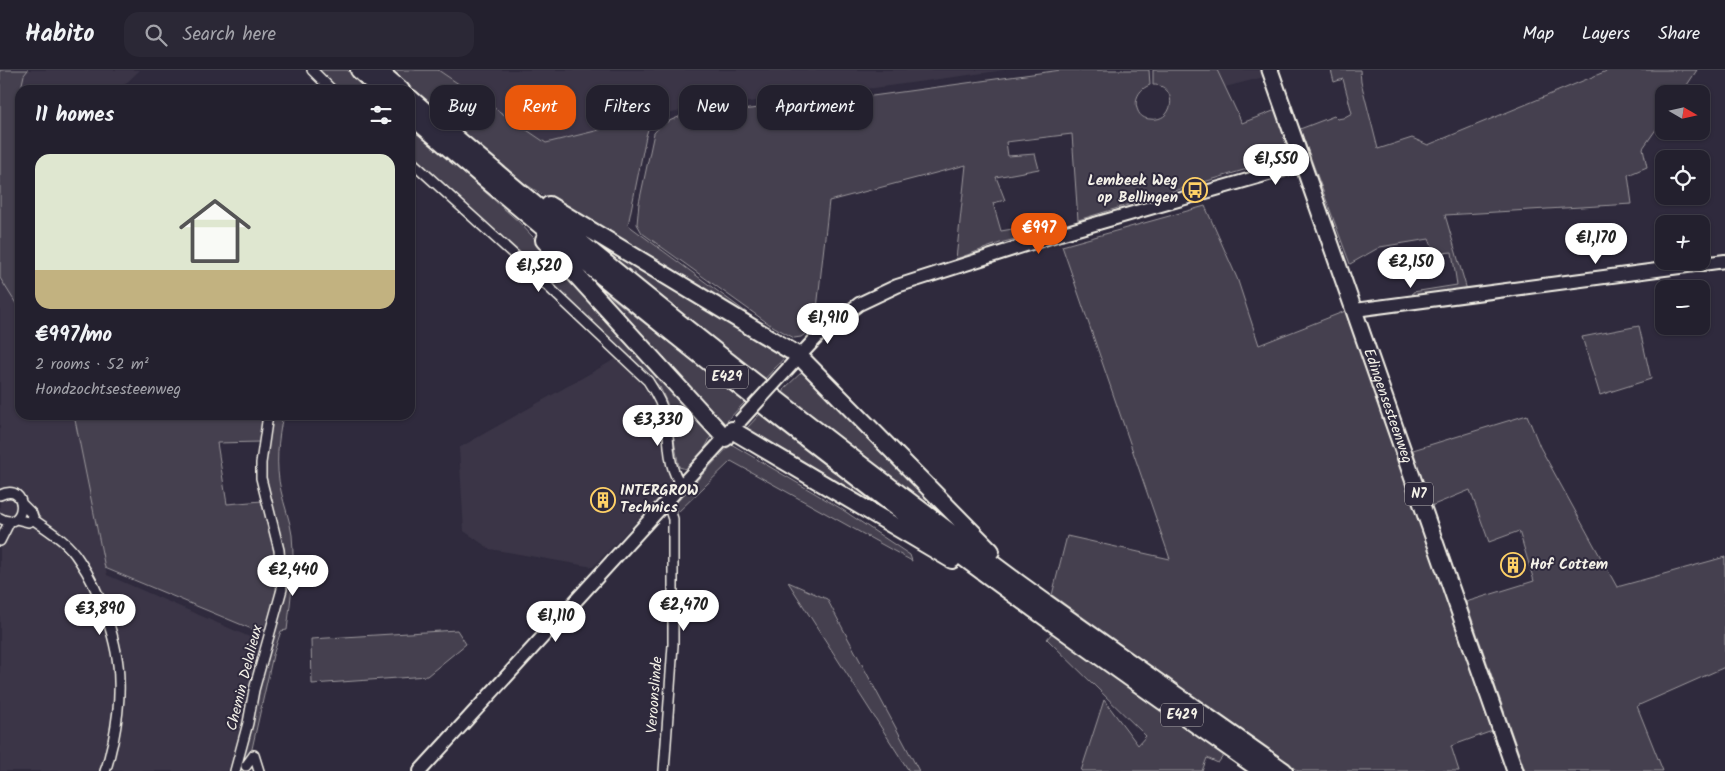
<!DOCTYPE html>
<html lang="en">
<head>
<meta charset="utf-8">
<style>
  :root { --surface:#23202e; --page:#2b2836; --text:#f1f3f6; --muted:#a3a3aa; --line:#403e4a; --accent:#ea580c }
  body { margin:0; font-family:Kalam,sans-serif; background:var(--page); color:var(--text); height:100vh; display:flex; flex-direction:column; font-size:19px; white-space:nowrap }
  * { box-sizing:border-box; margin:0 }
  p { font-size:16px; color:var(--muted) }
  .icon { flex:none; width:28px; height:28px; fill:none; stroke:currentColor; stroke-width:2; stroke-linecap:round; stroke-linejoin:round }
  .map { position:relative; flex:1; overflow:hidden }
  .sheet { position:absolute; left:15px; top:15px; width:400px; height:335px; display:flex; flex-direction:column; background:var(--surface); border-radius:15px; box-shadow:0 1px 4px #0004,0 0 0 1px var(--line) }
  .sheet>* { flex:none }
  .guide { position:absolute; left:430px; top:15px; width:475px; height:45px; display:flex; gap:10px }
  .needle { width:32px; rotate:99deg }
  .buttons { position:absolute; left:1655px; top:15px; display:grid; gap:10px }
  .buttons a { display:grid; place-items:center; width:55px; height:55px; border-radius:10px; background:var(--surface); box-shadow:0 1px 4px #0004,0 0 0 1px var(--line); font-size:25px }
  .price { position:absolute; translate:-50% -42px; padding:0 11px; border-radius:18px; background:#fff; color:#222; font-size:16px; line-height:32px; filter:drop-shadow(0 1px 2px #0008) }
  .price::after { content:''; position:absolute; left:50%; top:30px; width:15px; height:11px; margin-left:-8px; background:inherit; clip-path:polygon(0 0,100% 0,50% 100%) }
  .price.current { background:var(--accent); color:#fff }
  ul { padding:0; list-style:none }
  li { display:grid; align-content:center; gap:10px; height:265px; padding:0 20px }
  li span { display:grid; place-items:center; height:155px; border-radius:15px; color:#555 }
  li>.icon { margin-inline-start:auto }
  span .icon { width:90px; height:90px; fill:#fffc; stroke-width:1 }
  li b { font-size:21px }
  h2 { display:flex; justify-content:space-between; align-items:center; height:60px; padding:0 20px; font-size:21px }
  .chip { padding:0 18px; border-radius:15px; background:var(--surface); box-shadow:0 1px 4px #0004,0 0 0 1px var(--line); font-size:18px; line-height:45px }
  .chip.current { background:var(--accent); color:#fff }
  header { display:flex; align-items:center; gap:30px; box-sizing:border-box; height:70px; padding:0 25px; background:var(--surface); border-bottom:1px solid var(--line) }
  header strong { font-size:24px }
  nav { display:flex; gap:28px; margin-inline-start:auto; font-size:18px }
  .search { width:350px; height:45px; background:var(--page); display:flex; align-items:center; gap:12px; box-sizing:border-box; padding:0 18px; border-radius:15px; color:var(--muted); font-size:19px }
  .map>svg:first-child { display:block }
  .built { fill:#3b3647 }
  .green { fill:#454050; stroke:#9c989c }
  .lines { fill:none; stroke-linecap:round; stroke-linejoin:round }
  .street-casing { stroke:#f4f1e8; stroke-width:12 }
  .secondary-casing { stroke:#f4f1e8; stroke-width:16 }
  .primary-casing { stroke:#f4f1e8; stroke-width:19 }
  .highway-casing { stroke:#f4f1e8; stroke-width:20 }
  .street { stroke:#2f2a3d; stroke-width:9 }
  .secondary { stroke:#2f2a3d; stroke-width:12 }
  .primary { stroke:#2f2a3d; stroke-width:15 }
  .highway { stroke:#2f2a3d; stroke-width:16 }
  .secondary-bridge-casing { stroke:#f4f1e8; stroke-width:16; stroke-linecap:butt }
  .secondary-bridge { stroke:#2f2a3d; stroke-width:12 }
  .labels { text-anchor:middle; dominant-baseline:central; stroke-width:4; stroke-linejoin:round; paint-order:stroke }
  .shield { fill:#2f2a3d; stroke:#b9b5b5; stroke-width:1 }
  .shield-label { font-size:14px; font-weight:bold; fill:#f4f1e8 }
  .poi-label { font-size:15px; font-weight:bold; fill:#f4f1e8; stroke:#2f2a3d; text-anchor:start }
  .street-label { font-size:15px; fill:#f4f1e8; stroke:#2f2a3d }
</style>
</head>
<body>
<header>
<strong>Habito</strong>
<div class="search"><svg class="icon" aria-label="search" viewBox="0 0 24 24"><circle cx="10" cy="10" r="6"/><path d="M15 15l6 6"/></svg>Search here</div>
<nav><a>Map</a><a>Layers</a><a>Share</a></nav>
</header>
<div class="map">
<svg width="1725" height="701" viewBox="0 0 1725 701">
  <rect width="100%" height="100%" fill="#2f2a3d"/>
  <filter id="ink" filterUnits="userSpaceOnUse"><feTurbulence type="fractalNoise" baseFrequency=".02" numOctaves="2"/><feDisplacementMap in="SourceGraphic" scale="10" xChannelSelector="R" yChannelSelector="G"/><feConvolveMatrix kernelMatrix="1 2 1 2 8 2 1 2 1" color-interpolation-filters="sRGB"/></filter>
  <g filter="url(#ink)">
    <path class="built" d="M 28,0 L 140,0 L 119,20 L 20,20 L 24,5 Z
      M 438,0 L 1005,0 L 874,18 L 693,38 L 546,73 Z
      M 1217,0 L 1262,0 L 1264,7 L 1225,17 Z
      M 0,208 L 20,240 L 20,345 L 74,345 L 107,505 L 261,572 L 233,701 L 0,701 Z
      M 619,287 L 654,330 L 672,414 L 593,497 L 490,479 L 464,461 L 459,378 Z"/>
    <path class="green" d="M 0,0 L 28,0 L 24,5 L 20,23 L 20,240 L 0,208 Z
      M 315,0 L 347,0 L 370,20 L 336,20 Z
      M 392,0 L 438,0 L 546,73 L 657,46 L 649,56 L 646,66 L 628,155 L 781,268 L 780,272 L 522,112 L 453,56 Z
      M 1061,0 L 1149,0 L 1150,15 C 1139,19 1133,30 1138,41 C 1140,46 1145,49 1150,49 C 1176,53 1178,14 1153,15 L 1153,0 L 1217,0 L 1242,53 L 1276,40 C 1280,52 1296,79 1282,88 C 1278,90 1272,92 1267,93 L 1078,150 L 1072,64 L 1006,72 L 1008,86 L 1035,84 L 1039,99 L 996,107 L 1005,130 L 993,133 L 1001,161 L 1024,157 L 1027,166 L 1000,173 L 956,189 L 966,95 L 829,131 L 815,257 L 801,267 L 794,268 L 769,254 L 642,163 L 637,154 L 639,133 L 654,63 L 662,54 L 681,46 L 858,28 Z
      M 1331,0 L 1360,0 L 1361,12 L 1378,79 L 1412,68 L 1428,75 L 1609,0 L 1697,0 L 1681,24 L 1664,24 L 1664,48 L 1643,78 L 1647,97 L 1628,105 L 1632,134 L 1445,145 L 1467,220 L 1412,228 L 1413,222 L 1457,215 L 1452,182 L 1442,183 L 1434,181 L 1429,169 L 1380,177 L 1350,194 L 1300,59 L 1334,46 L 1337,49 L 1343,48 L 1352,43 L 1343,9 L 1334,12 Z
      M 410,56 L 519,152 L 713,360 C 709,375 698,389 686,399 L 679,397 L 667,333 L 660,317 L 431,102 L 410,85 Z
      M 1205,136 L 1237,208 L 1259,275 L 1348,240 L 1495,660 L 1451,676 L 1459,701 L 1298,701 L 1052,525 L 1067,466 L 1170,489 L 1062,176 Z
      M 605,175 L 787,285 L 763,311 L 601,179 Z
      M 607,224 L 745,332 L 725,353 L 722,356 L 600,226 Z
      M 1639,256 L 1651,309 L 1600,325 L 1582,267 Z
      M 804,300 L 938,434 L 934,439 L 789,331 L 783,324 L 785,318 Z
      M 760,344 L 891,443 L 888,447 L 748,362 L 747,358 Z
      M 74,345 L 265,345 L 260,372 L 217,373 L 227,434 L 262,431 L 278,493 L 275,536 L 268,557 L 259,562 L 105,498 Z
      M 270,345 L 283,345 C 278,370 275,395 281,421 C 284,435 290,450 292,465 C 295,497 291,528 287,560 L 281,561 L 273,585 L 247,701 L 238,701 L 284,506 L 264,409 Z
      M 1527,345 L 1540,377 L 1617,517 L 1725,487 L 1725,597 L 1637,636 L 1663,701 L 1525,701 L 1466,532 L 1534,511 L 1519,461 L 1489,472 L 1470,420 L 1431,436 L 1413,380 Z
      M 731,374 L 840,438 L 910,485 L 912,491 L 731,391 L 676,444 L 675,434 Z
      M 788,512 L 827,529 L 919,701 L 909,701 Z
      M 457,560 L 466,574 L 427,606 L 312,614 L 311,569 Z
      M 1052,563 L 1224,685 L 1218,693 L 1207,688 L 1202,701 L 1081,701 L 1104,630 L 1138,675 L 1146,666 L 1047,569 Z"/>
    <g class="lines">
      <defs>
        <path id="street" d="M 312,0 L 332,20
          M 410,90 L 521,191 L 648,311 C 656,323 663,335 666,350 C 670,370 667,398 681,414
          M 0,425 C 31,411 26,464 0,448
          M 16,449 L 28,452 L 34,450 L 32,444 L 22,434
          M 34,450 C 51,462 68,472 79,490 C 100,520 119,574 119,611 C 120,632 117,652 113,672 C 110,682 109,692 105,701
          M 0,471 L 10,451
          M 254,685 L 259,701
          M 246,696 L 254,685
          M 235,701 L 248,653 L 254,620 L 282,519 L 279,480 L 261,408 L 261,393 L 268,345
          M 664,701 L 673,575 L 673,449 L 670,440 L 664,433"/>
        <path id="secondary" d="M 1355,240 L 1725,191
          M 793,293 L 820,264 L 859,234 L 897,216 L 1060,164 L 1303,94
          M 420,701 L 730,362"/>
        <g id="primary">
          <path id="s1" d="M 1270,0 L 1515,701"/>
        </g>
        <path id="highway" d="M 359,0 L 381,20
          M 378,0 L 401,20
          M 410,28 C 605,198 809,358 1017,512 C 1105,576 1195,638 1284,701
          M 410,45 C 555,170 703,290 855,406 C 988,508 1125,605 1262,701
          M 549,135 L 799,286 L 991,481
          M 544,170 L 725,368
          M 732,360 L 952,490"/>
      </defs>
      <use href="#street" class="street-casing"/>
      <use href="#secondary" class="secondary-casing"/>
      <use href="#primary" class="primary-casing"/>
      <use href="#highway" class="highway-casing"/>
      <use href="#street" class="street"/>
      <use href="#secondary" class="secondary"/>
      <use href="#primary" class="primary"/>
      <use href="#highway" class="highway"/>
      <defs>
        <path id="secondary-bridge" d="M 740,351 L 793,293"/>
      </defs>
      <use href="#secondary-bridge" class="secondary-bridge-casing"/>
      <use href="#secondary-bridge" class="secondary-bridge"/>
    </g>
  </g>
  <defs>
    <symbol id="bus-ring" viewBox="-11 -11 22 22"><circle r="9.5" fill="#2f2a3d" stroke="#ffd166" stroke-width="1.5"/><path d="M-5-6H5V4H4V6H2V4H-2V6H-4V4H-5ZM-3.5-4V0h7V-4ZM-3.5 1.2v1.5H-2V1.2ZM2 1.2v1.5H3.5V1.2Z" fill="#ffd166"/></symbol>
    <symbol id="building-ring" viewBox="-11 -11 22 22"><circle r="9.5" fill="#2f2a3d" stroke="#ffd166" stroke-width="1.5"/><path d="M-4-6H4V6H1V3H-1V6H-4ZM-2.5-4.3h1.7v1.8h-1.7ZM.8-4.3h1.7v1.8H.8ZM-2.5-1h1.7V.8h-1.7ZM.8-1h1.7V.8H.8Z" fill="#ffd166"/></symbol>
  </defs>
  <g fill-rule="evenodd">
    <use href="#bus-ring" x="1181" y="106" width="28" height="28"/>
    <use href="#building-ring" x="589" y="416" width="28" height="28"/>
    <use href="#building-ring" x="1499" y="481" width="28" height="28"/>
  </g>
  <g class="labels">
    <g class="shield">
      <rect x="706" y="295.5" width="42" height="23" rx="4"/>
      <rect x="1405" y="412.5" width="28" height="23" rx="4"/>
      <rect x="1161" y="633.5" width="42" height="23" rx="4"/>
    </g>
    <g class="shield-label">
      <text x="727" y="307">E429</text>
      <text x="1419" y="424">N7</text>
      <text x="1182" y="645">E429</text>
    </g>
    <g class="poi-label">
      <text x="1178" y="111" text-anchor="end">Lembeek Weg<tspan x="1178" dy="17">op Bellingen</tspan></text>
      <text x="620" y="421">INTERGROW<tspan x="620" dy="17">Technics</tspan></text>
      <text x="1530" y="495">Hof Cottem</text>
    </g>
    <g class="street-label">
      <text stroke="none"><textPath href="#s1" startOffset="356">Edingensesteenweg</textPath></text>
      <text transform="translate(245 608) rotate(-76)">Chemin Delalieux</text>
      <text transform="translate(655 625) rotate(-86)">Veroonslinde</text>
    </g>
  </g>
</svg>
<div class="buttons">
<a><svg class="needle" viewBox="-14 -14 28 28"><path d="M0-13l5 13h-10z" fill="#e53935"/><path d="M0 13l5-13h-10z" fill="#a3a3aa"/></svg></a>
<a><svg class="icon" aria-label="locate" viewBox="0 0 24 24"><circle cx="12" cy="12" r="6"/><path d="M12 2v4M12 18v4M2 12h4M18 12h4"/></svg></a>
<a>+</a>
<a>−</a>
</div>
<b class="price" style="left:1276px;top:116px">€1,550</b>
<b class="price current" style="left:1039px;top:185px">€997</b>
<b class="price" style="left:1596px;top:195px">€1,170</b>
<b class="price" style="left:1411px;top:219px">€2,150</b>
<b class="price" style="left:539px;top:223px">€1,520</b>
<b class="price" style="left:828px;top:275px">€1,910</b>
<b class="price" style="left:658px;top:377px">€3,330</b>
<b class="price" style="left:293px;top:527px">€2,440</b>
<b class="price" style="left:684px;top:562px">€2,470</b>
<b class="price" style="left:100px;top:566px">€3,890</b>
<b class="price" style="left:556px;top:573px">€1,110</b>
<div class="guide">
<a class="chip">Buy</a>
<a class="chip current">Rent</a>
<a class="chip">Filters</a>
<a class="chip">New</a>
<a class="chip">Apartment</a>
</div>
<section class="sheet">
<h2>11 homes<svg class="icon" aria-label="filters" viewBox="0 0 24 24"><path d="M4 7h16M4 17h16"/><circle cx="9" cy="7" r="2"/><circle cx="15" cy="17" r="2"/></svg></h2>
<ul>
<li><span style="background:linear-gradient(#dfe7d0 75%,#c2b280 0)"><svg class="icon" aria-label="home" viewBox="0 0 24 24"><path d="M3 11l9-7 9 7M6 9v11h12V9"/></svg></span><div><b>€997/mo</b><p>2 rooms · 52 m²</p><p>Hondzochtsesteenweg</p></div></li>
</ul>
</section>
</div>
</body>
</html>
